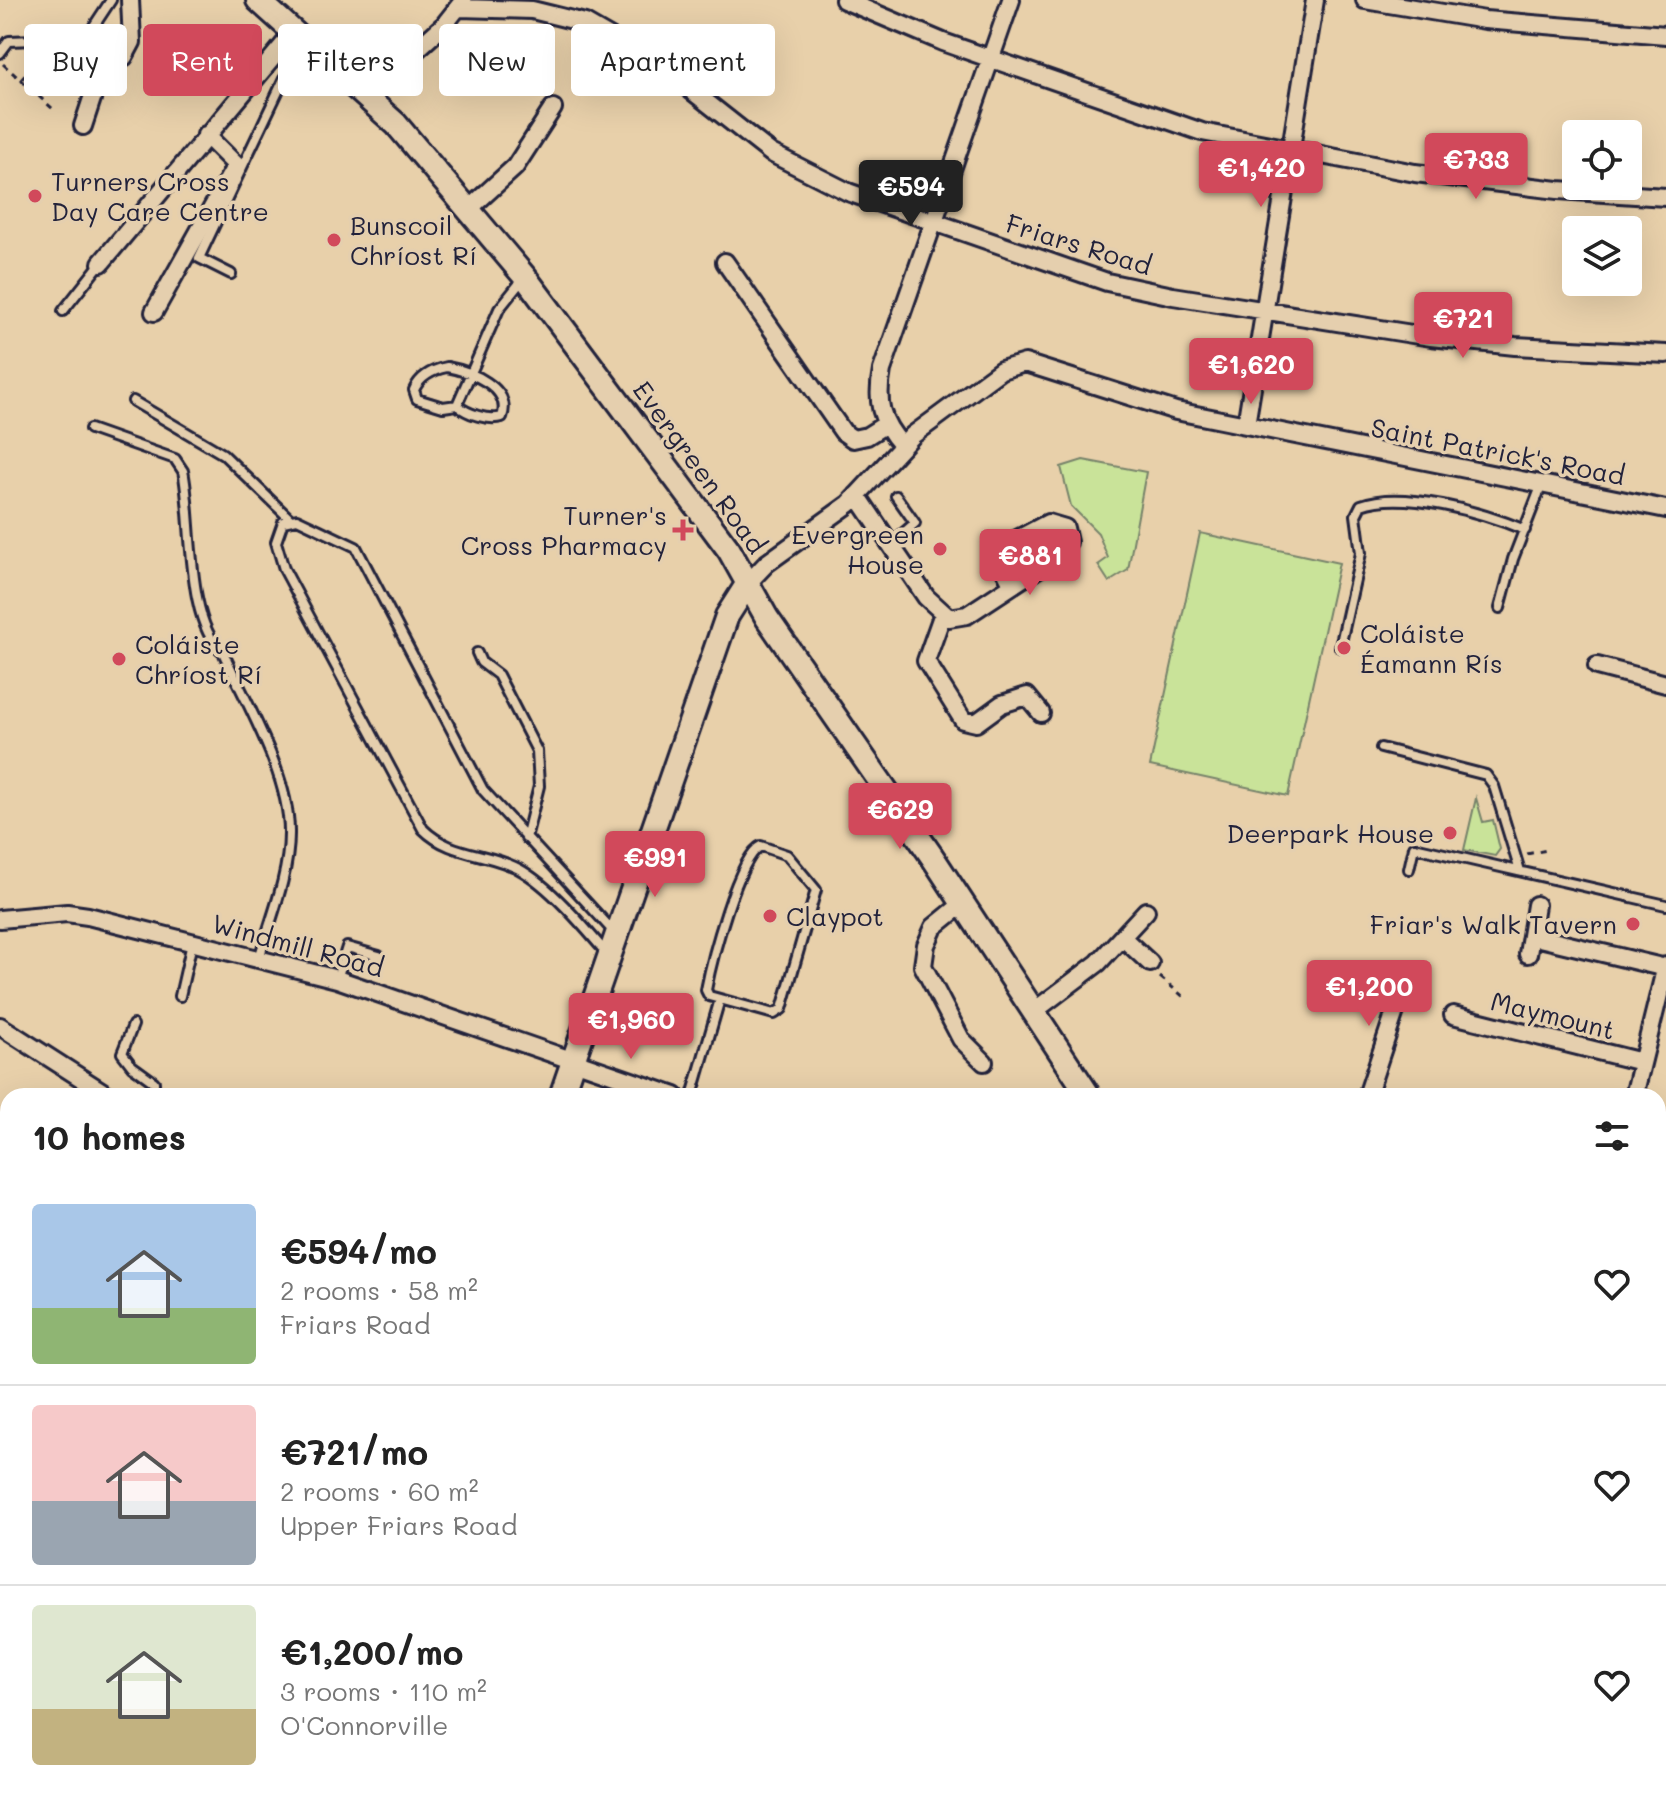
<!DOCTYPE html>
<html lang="en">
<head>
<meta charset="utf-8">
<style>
  :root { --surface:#fff; --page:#f2f2f2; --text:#222; --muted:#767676; --line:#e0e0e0; --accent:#d1495b }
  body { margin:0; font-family:Mali,sans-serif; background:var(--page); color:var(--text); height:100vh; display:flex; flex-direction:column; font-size:30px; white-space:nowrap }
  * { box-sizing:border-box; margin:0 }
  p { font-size:26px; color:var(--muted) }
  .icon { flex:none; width:44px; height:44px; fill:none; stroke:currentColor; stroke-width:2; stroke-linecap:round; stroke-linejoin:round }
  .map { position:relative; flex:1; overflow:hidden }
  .side { position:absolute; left:0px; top:1088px; width:1666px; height:712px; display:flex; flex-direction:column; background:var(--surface); border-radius:24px 24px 0 0; box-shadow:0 8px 32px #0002 }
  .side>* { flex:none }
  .top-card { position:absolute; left:24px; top:24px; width:800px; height:72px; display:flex; gap:16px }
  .controls { position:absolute; left:1562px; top:120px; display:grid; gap:16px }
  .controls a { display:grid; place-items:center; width:80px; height:80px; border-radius:8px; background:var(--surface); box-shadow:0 8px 32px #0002; font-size:40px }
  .price { position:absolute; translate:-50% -68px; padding:0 18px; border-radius:8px; background:var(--accent); color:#fff; font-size:26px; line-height:52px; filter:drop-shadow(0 2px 4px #0008) }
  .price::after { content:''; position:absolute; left:50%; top:48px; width:24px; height:18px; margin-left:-12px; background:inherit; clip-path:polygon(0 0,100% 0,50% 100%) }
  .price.active { background:#222; color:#fff }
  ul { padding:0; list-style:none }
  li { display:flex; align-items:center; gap:24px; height:200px; padding:0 32px }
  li+li { border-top:2px solid var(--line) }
  li span { display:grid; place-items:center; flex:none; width:224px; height:160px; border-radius:8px; color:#555 }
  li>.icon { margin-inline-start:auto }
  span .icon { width:96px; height:96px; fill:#fffc; stroke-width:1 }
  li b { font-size:34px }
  h2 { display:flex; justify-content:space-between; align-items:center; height:96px; padding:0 32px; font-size:34px }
  .pill { padding:0 28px; border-radius:8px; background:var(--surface); box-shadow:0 8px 32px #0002; font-size:28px; line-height:72px }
  .pill.active { background:var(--accent); color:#fff }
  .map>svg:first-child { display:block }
  .green { fill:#c9e399; stroke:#76826a; stroke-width:2 }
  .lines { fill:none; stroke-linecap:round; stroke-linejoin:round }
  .lane-casing { stroke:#22223b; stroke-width:14 }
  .street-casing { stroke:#22223b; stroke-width:22 }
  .secondary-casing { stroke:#22223b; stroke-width:28 }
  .path { stroke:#22223b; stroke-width:3; stroke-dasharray:6 6; stroke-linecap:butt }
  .lane { stroke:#e5cfae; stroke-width:8 }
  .street { stroke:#e5cfae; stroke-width:16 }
  .secondary { stroke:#e5cfae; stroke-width:22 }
  .poi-dot { fill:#d1495b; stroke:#e5cfae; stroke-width:3 }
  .labels { text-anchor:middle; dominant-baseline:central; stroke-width:7; stroke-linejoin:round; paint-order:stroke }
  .poi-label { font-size:26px; fill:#22223b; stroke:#e5cfae; text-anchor:start }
  .street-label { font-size:26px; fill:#22223b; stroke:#e5cfae }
</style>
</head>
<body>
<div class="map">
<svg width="1666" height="1800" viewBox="0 0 1666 1800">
  <rect width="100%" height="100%" fill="#e8d0aa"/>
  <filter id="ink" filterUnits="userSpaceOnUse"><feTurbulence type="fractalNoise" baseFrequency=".0125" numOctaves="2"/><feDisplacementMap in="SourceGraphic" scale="16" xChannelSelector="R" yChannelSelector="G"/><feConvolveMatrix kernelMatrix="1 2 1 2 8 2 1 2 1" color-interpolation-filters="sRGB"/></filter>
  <g filter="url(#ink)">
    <path class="green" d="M 1083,460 L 1146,472 L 1128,570 L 1109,582 L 1098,565 L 1108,558 L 1098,533 L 1071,506 L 1061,467 Z
      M 1049,531 L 1058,534 L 1060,541 L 1035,560 L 1013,567 L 1009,559 L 1012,548 Z
      M 1200,533 L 1339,563 L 1288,796 L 1150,766 Z
      M 1476,798 L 1483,822 L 1493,820 L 1500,849 L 1495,856 L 1464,850 Z
      M 0,1627 L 5,1628 L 5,1668 L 0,1667 Z
      M 706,1792 L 764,1792 L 762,1800 L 708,1800 L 703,1799 Z"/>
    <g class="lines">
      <defs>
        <path id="lane" d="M 0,53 L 9,41 L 86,38 L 111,0
          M 231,274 L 199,258 L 284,79 L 308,46
          M 63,311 L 101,263
          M 447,367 C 469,371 513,387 502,417 C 488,421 467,414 457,405 L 443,407 L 417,399 L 414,390 C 420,376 432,370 447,367 Z
          M 133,401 L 223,454 L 290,519
          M 457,405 L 499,309 L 523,279
          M 90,429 L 175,459 L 183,471 C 193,515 185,623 223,652 C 247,705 290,776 289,834 C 289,876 270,920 259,959
          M 892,543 L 915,523 L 896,496
          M 1500,608 L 1513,559 L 1542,484
          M 1340,647 L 1361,553 L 1356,515 L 1361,505 C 1403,489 1484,513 1525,530
          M 477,653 L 481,662 L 498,675 L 537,751 L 539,786 L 526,838
          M 1381,748 L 1486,775 L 1494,786 L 1520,871
          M 761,846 L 787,855 L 816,890 L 782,1009 L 774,1014 L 709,996 L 706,990 C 711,963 738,856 761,846 Z
          M 1409,869 L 1414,847 L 1666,905
          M 608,955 C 585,928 550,886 519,869 C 487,852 450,856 423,829 L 284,569 L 276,542 L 283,522 L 297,519 L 356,547 L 483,790 L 614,932
          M 337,979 L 347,947 L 379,956
          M 180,996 L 192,943
          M 133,1025 L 122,1053 L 132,1066 L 154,1082 L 154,1096
          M 692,1096 L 720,999
          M 0,1582 L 8,1584
          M 0,1712 L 8,1714
          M 1026,1792 L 1045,1800
          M 402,1800 L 404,1792
          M 421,1800 L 424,1792"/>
        <path id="street" d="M 844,0 L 943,42 L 1202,132 L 1415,173 L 1558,190 L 1666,197
          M 1365,0 L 1485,20 L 1666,35
          M 460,8 L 532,10 L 585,23 L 663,68 L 771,153 L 848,192 L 1107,282 L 1173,296 L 1431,337 L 1515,346 L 1666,354
          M 366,95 L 444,25 L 463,1
          M 83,126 L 103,65 L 124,57 L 132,42 L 130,0
          M 470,208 L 515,167 L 553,108
          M 725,262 L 843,432 L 853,439 L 867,436 L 886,424
          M 101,263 L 295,31
          M 154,312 L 236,165 L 206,135
          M 1246,425 L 1315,0
          M 902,445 C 880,421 876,401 882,370 L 1011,0
          M 857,495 L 926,597 L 949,618 L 967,615 L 1057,556 L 1068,542 L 1065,528 L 1048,523 L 1004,546 L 999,558 L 1012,584
          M 748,583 L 767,563 L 849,504 L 913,435 L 1001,370 L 1025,363 L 1176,411 L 1666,509
          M 942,616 L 926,661 L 963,720 L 976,723 L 1002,704 L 1027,696 L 1041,713
          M 1597,666 L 1666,684
          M 961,905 L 934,927 L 926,945 L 923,966 L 961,1039 L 984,1062
          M 0,919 L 67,913 L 88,916 L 337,979 L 675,1096
          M 1531,936 L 1666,968
          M 1123,938 L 1150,963
          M 1528,954 L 1536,905
          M 1033,1012 L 1098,963 L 1146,911
          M 1453,1015 L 1642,1062
          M 0,1026 L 109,1096
          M 1367,1096 L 1408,972
          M 1634,1096 L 1666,966
          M 1658,1288 L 1666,1291
          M 0,1484 L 8,1484
          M 1658,1647 L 1666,1656
          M 352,1792 L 383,1800
          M 1125,1792 L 1143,1800
          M 1316,1792 L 1348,1800
          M 1525,1792 L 1613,1800
          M 527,1800 L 529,1792
          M 607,1800 L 609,1792
          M 691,1800 L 693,1792
          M 815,1800 L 818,1792
          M 1172,1800 L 1174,1792
          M 1363,1800 L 1365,1792"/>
        <path id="secondary" d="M 258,0 L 396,124 L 525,277 L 729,550 L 767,618 L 933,858 L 1089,1096
          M 561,1096 L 727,616 L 748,583
          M 0,1209 L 8,1218
          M 1658,1750 L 1666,1754
          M 41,1792 L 41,1800
          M 19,1800 L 26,1792"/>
      </defs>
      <use href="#lane" class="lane-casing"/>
      <use href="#street" class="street-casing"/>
      <use href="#secondary" class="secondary-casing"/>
      <path class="path" d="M 3,64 L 53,109
        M 21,80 L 44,52
        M 1527,854 L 1547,850
        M 1160,977 L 1185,998
        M 1658,1598 L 1666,1601
        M 775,1792 L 781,1800
        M 1647,1794 L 1648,1792
        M 767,1800 L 769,1792
        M 1451,1800 L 1454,1792"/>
      <use href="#lane" class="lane"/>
      <use href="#street" class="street"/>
      <use href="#secondary" class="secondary"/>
    </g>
  </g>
  <g class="poi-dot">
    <circle cx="35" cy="196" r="8"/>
    <circle cx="334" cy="240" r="8"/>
    <path d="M679 518h8v8h8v8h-8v8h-8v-8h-8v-8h8z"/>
    <circle cx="940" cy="549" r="8"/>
    <circle cx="1344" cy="648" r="8"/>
    <circle cx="119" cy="659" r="8"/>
    <circle cx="1450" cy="833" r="8"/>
    <circle cx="770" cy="916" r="8"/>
    <circle cx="1633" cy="924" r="8"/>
  </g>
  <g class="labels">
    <g class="poi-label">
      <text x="51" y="181">Turners Cross<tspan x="51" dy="30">Day Care Centre</tspan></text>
      <text x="350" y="225">Bunscoil<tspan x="350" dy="30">Chríost Rí</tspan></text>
      <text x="667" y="515" text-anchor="end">Turner's<tspan x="667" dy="30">Cross Pharmacy</tspan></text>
      <text x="924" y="534" text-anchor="end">Evergreen<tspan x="924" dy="30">House</tspan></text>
      <text x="1360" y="633">Coláiste<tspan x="1360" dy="30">Éamann Rís</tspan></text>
      <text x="135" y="644">Coláiste<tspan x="135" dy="30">Chríost Rí</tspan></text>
      <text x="1434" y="833" text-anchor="end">Deerpark House</text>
      <text x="786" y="916">Claypot</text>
      <text x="1617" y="924" text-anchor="end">Friar's Walk Tavern</text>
    </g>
    <g class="street-label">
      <text transform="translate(1079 244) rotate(17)">Friars Road</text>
      <text transform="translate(1498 451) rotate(11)">Saint Patrick's Road</text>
      <text transform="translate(700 467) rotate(54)">Evergreen Road</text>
      <text transform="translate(298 945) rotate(15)">Windmill Road</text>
      <text transform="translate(1553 1015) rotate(14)">Maymount</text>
    </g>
  </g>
</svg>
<div class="controls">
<a><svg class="icon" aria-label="locate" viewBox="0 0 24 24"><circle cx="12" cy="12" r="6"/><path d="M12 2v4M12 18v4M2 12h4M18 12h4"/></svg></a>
<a><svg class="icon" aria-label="layers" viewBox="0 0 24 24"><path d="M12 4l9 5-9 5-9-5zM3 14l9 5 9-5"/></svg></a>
</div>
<b class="price" style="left:1476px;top:201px">€733</b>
<b class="price" style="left:1261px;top:209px">€1,420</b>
<b class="price active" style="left:911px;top:228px">€594</b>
<b class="price" style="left:1463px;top:360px">€721</b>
<b class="price" style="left:1251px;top:406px">€1,620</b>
<b class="price" style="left:1030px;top:597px">€881</b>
<b class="price" style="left:900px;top:851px">€629</b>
<b class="price" style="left:655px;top:899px">€991</b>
<b class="price" style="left:1369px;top:1028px">€1,200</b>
<b class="price" style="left:631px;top:1061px">€1,960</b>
<div class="top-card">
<a class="pill">Buy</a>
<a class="pill active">Rent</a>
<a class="pill">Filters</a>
<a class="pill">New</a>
<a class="pill">Apartment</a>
</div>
<section class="side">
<h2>10 homes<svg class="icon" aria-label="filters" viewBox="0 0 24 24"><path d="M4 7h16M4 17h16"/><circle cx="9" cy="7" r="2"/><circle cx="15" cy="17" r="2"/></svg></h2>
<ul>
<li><span style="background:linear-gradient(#a9c7e8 65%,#8fb573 0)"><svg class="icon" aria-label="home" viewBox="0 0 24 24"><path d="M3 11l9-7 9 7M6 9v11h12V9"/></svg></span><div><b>€594/mo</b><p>2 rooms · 58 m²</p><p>Friars Road</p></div><svg class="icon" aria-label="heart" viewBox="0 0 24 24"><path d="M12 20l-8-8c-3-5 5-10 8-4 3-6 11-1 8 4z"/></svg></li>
<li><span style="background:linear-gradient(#f6c9c9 60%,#9aa5b1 0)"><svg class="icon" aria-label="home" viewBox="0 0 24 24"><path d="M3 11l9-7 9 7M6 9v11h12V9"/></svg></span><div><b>€721/mo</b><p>2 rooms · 60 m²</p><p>Upper Friars Road</p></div><svg class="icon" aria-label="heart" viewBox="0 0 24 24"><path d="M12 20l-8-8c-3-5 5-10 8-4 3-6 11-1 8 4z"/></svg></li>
<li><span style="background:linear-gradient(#dfe7d0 65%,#c2b280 0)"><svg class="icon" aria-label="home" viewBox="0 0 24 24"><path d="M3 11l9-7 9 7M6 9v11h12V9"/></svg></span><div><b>€1,200/mo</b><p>3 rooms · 110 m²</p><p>O'Connorville</p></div><svg class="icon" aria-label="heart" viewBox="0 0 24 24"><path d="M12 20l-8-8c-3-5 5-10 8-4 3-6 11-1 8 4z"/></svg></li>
</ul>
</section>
</div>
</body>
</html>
